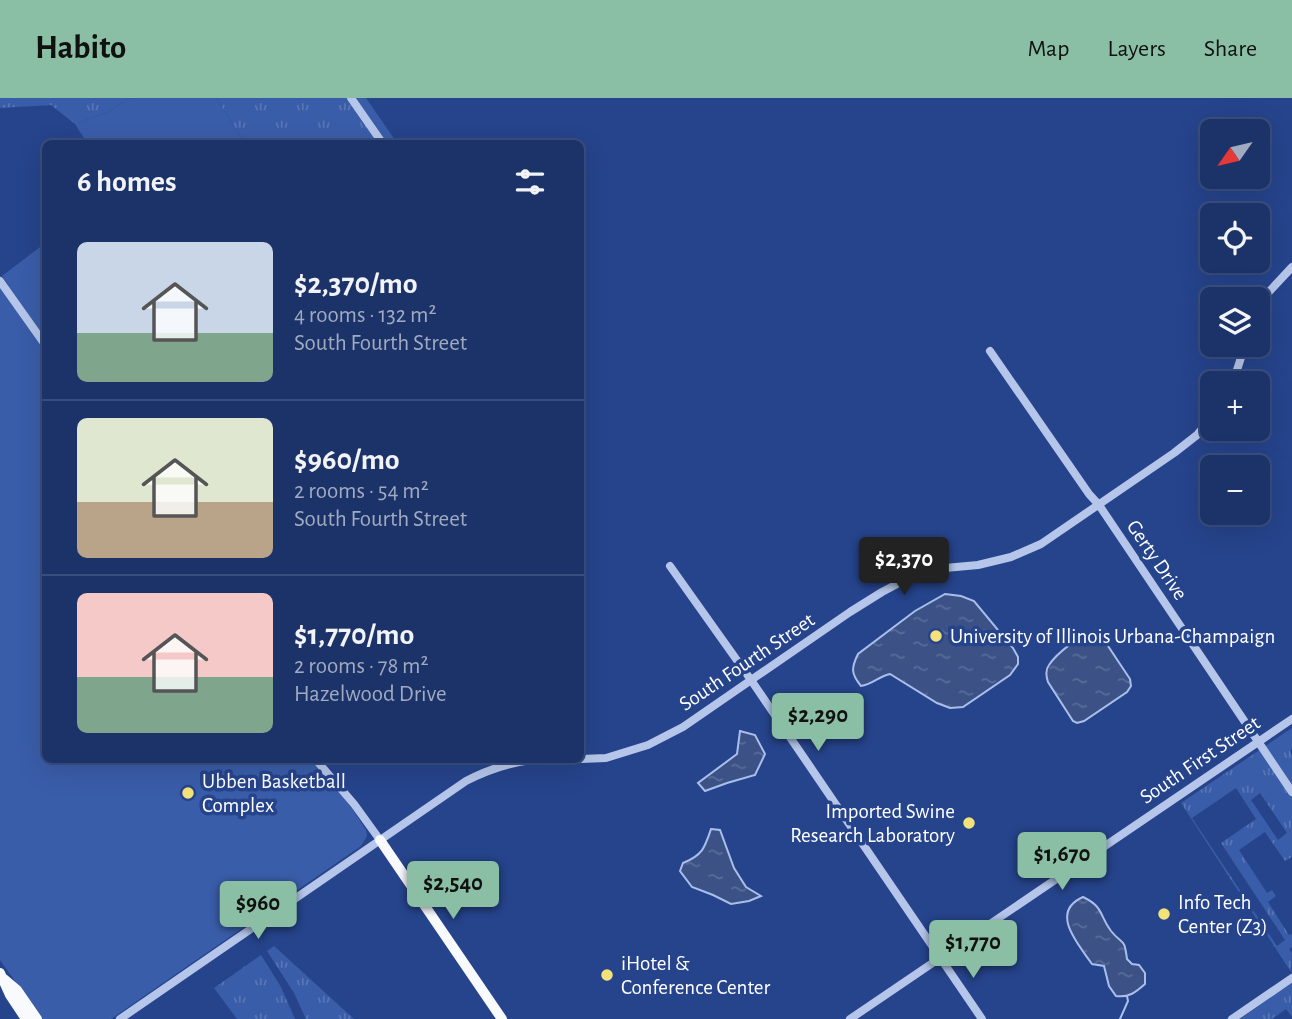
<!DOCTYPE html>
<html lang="en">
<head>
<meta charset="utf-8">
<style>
  :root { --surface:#1c3369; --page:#293f71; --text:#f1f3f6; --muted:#a0aac0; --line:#3a4e7d; --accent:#8abfa5 }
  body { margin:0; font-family:"Alegreya Sans",sans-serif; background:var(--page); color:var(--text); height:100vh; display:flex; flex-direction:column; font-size:26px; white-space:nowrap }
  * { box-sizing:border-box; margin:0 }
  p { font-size:23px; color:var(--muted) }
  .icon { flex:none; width:38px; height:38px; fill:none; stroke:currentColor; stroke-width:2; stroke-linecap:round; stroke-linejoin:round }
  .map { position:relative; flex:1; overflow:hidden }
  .panel { position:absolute; left:42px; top:42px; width:542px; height:623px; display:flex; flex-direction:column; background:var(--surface); border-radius:10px; box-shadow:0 7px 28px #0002,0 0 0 2px var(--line) }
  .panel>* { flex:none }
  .needle { width:46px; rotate:236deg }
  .buttons { position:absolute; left:1200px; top:21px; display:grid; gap:14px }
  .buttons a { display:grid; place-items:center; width:70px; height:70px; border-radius:10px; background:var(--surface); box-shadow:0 7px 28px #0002,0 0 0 2px var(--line); font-size:35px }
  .price { position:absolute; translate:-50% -60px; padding:0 16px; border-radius:7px; background:var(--accent); color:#111; font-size:23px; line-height:46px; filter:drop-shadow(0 2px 4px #0008) }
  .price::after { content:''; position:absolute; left:50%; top:42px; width:21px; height:16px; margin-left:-10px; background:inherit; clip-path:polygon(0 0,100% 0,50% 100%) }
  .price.selected { background:#222; color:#fff }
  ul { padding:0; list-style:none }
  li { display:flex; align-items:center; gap:21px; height:175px; padding:0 35px }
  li+li { border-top:2px solid var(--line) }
  li span { display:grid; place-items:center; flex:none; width:196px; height:140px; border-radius:10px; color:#555 }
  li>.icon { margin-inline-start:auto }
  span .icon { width:84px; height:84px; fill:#fffc; stroke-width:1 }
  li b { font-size:30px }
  h2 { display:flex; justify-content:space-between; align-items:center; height:84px; padding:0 35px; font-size:30px }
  header { display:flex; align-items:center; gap:42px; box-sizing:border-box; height:98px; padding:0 35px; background:var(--accent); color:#111 }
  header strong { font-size:33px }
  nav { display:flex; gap:38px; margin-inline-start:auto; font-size:24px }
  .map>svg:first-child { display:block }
  .grass { fill:url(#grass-tufts); fill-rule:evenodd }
  .pitch { fill:#3a5da9 }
  .water { fill:url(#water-ripples); stroke:#a9bfeb; stroke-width:2 }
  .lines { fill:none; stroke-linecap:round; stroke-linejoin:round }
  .stream { stroke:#a9bfeb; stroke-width:2 }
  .minor { stroke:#b5c6ea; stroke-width:8 }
  .major { stroke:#f9fafe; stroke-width:10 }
  .poi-dot { fill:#f3e17a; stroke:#26448c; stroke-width:2.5 }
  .labels { text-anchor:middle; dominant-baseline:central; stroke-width:7; stroke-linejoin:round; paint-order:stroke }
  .street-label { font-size:21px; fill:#fff; stroke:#26448c }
  .poi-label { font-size:21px; fill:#fff; stroke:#26448c; text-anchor:start }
</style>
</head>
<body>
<header>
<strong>Habito</strong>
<nav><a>Map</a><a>Layers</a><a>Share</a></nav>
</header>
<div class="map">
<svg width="1292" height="921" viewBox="0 0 1292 921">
  <defs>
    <pattern id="grass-tufts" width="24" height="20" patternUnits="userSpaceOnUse" patternTransform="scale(1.75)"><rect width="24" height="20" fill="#3a5da9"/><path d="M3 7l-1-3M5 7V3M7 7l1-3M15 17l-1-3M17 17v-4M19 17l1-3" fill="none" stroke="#5875b6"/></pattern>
    <pattern id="water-ripples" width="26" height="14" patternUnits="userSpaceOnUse" patternTransform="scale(1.75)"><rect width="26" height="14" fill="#3c5287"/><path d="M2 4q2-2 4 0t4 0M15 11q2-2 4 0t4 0" fill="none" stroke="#596c99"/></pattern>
  </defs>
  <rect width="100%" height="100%" fill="#26448c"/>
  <path class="grass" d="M 0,0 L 130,0 L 108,14 L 75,26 L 51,7 L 0,10 Z
    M 216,0 L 366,0 L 397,45 L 245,45 Z
    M 1292,630 L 1292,651 L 1290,653 L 1292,657 L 1292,759 L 1285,763 L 1265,734 L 1239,752 L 1267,795 L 1272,792 L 1276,798 L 1268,804 L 1289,837 L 1292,836 L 1292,849 L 1289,851 L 1292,855 L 1291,874 L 1181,705 ZM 1236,690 L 1256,721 L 1221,745 L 1285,842 L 1277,848 L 1192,720 ZM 1260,695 L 1287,735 L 1278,742 L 1251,702 Z
    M 274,848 L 354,921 L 306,921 L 294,895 L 267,853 Z
    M 261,857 L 281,889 L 295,921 L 237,921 L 214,890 Z
    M 1292,885 L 1292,919 L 1286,911 L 1272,921 L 1240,921 Z"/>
  <path class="pitch" d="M 130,0 L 216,0 L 245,45 L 87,45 L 75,26 L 108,14 Z
    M 45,140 L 45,241 L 2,178 L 44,146 L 43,143 Z
    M 0,188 L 45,253 L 46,662 L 311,662 L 347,703 L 366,732 L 367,738 L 361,748 L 111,921 L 42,921 L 0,862 Z"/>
  <path class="water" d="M 945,496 L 961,498 L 974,503 L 1013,550 L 1018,559 L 1018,566 L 1010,577 L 963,609 L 950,610 L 937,605 L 890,576 C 879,578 872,587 861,588 C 851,576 851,570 858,556 L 915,513 Z
    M 1095,533 L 1102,539 L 1130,581 L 1131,588 L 1127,594 L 1084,623 L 1077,625 L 1073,623 L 1048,584 C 1046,578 1045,572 1049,567 C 1056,556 1082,535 1095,533 Z
    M 740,633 L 755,637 L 765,656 L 755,677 L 727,685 L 705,693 L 698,685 L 737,656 Z
    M 711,731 L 720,732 L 734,770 L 746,789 L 761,798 L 749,803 L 731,806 L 713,797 L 692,789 L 680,773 L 683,765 C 703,757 705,749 711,731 Z
    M 1083,799 C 1104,809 1099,817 1111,833 C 1123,848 1124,838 1127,861 L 1132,866 L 1139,867 L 1145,875 L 1145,886 C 1136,894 1129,900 1116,898 L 1109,888 L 1104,868 L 1092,866 C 1078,846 1049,814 1083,799 Z"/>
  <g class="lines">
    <path class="stream" d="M 1120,921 L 1128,903 L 1127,898"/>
    <path class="minor" d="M 351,0 L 383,46
      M 0,183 L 46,248
      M 1258,214 L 1266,197 L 1292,169
      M 990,253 L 1089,396 L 1099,407 L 1292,694
      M 1230,285 L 1237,272 L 1245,247
      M 670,468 L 751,582 L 982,921
      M 581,661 L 606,660 L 648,647 L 683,629 L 850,514 L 882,494 L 912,478 L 945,470 L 978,467 L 1011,459 L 1041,446 L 1174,355 L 1197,337 L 1213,317
      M 316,662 L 354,706 L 380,742
      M 120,921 L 466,683 C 487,672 508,665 531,662
      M 850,921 L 1292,621
      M 1232,921 L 1292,880"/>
    <path class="major" d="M 380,742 L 502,921
      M 0,875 L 10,897 L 26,921
      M 4,881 L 17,892 L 37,921"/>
  </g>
  <g class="poi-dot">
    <circle cx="936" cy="538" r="7"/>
    <circle cx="188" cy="695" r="7"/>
    <circle cx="969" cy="725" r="7"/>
    <circle cx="1164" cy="816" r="7"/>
    <circle cx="607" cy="877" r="7"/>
  </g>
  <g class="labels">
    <g class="street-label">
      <text transform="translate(1157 462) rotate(56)">Gerty Drive</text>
      <text transform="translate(747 564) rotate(-34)">South Fourth Street</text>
      <text transform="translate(1200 662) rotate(-34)">South First Street</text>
    </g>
    <g class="poi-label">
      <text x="950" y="538">University of Illinois Urbana-Champaign</text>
      <text x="202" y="683">Ubben Basketball<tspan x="202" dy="24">Complex</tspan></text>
      <text x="955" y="713" text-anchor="end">Imported Swine<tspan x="955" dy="24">Research Laboratory</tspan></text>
      <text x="1178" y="804">Info Tech<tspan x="1178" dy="24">Center (Z3)</tspan></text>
      <text x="621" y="865">iHotel &amp;<tspan x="621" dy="24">Conference Center</tspan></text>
    </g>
  </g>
</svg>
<div class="buttons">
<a><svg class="needle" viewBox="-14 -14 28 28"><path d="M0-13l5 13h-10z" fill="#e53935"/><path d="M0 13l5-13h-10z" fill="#a0aac0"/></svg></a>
<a><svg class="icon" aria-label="locate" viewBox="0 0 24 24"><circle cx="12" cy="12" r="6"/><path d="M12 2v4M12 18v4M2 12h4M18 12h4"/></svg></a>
<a><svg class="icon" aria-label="layers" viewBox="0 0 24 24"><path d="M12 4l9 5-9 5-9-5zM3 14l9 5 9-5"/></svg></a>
<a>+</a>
<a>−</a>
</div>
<b class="price selected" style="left:904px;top:499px">$2,370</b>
<b class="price" style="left:818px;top:655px">$2,290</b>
<b class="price" style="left:1062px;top:794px">$1,670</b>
<b class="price" style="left:453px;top:823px">$2,540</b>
<b class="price" style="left:258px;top:843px">$960</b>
<b class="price" style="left:973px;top:882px">$1,770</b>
<section class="panel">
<h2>6 homes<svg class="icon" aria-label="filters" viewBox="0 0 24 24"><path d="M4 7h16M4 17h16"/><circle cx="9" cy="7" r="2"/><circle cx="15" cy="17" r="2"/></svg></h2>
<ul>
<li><span style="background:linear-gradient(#c9d6e8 65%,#7fa58c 0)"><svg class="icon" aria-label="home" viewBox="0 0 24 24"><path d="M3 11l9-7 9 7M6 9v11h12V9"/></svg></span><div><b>$2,370/mo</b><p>4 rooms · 132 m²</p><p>South Fourth Street</p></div></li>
<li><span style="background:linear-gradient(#dfe7d0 60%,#b9a48a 0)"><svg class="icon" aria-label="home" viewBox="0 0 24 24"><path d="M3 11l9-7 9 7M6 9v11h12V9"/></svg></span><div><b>$960/mo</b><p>2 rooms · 54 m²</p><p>South Fourth Street</p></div></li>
<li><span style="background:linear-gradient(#f6c9c9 60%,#7fa58c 0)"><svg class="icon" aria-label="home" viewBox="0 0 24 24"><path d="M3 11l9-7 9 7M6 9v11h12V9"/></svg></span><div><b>$1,770/mo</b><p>2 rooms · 78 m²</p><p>Hazelwood Drive</p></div></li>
</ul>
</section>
</div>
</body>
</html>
